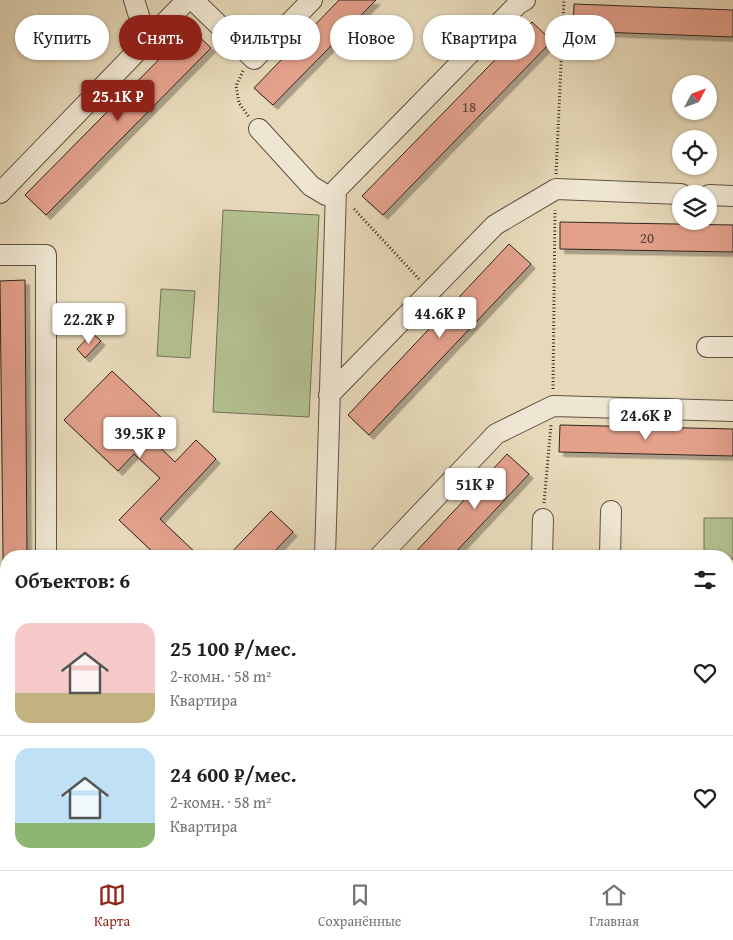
<!DOCTYPE html>
<html lang="ru">
<head>
<meta charset="utf-8">
<style>
  :root { --surface:#fff; --page:#f6f6f6; --text:#202124; --muted:#757577; --line:#e0e0e0; --accent:#8f2418 }
  body { margin:0; font-family:"Gentium Book Plus",serif; background:var(--page); color:var(--text); height:100vh; display:flex; flex-direction:column; font-size:19px; white-space:nowrap }
  * { box-sizing:border-box; margin:0 }
  p { font-size:16px; color:var(--muted) }
  .icon { flex:none; width:28px; height:28px; fill:none; stroke:currentColor; stroke-width:2; stroke-linecap:round; stroke-linejoin:round }
  .map { position:relative; flex:1; overflow:hidden }
  .drawer { position:absolute; left:0px; top:550px; width:734px; height:320px; display:flex; flex-direction:column; background:var(--surface); border-radius:20px 20px 0 0; box-shadow:0 1px 4px #0004 }
  .drawer>* { flex:none }
  .guide { position:absolute; left:15px; top:15px; width:704px; height:45px; display:flex; gap:10px }
  .needle { width:32px; rotate:49deg }
  .tools { position:absolute; left:672px; top:75px; display:grid; gap:10px }
  .tools a { display:grid; place-items:center; width:45px; height:45px; border-radius:50%; background:var(--surface); box-shadow:0 1px 4px #0004; font-size:25px }
  .price { position:absolute; translate:-50% -42px; padding:0 11px; border-radius:5px; background:#fff; color:#222; font-size:16px; line-height:32px; filter:drop-shadow(0 1px 2px #0008) }
  .price::after { content:''; position:absolute; left:50%; top:30px; width:15px; height:11px; margin-left:-8px; background:inherit; clip-path:polygon(0 0,100% 0,50% 100%) }
  .price.on { background:var(--accent); color:#fff }
  ul { padding:0; list-style:none }
  li { display:flex; align-items:center; gap:15px; height:125px; padding:0 15px }
  li+li { border-top:1px solid var(--line) }
  li span { display:grid; place-items:center; flex:none; width:140px; height:100px; border-radius:15px; color:#555 }
  li>.icon { margin-inline-start:auto }
  span .icon { width:60px; height:60px; fill:#fffc; stroke-width:1 }
  li b { font-size:21px }
  h2 { display:flex; justify-content:space-between; align-items:center; height:60px; padding:0 15px; font-size:21px }
  .pill { padding:0 18px; border-radius:22px; background:var(--surface); box-shadow:0 1px 4px #0004; font-size:18px; line-height:45px }
  .pill.on { background:var(--accent); color:#fff }
  .tab-bar { display:flex; justify-content:space-around; align-items:center; height:70px; border-top:1px solid var(--line); background:var(--surface); font-size:14px; color:var(--muted) }
  .tab-bar a { display:grid; justify-items:center; gap:2px }
  .tab-bar .on { color:var(--accent) }
  .map>svg:first-child { display:block }
  .green { fill:#b3bf90; stroke:#727256 }
  .building { fill:#e3a08b; stroke:#31261d; filter:url(#shadow) }
  .lines { fill:none; stroke-linecap:round; stroke-linejoin:round }
  .minor-casing { stroke:#5e5244; stroke-width:22 }
  .major-casing { stroke:#31261d; stroke-width:28 }
  .path { stroke:#31261d; stroke-width:3; stroke-dasharray:1 2.5; stroke-linecap:butt }
  .minor { stroke:#efe6d1; stroke-width:20 }
  .major { stroke:#e3bc7c; stroke-width:25 }
  .labels { text-anchor:middle; dominant-baseline:central; stroke-width:4; stroke-linejoin:round; paint-order:stroke }
  .number-label { font-size:15px; fill:#5e4438 }
</style>
</head>
<body>
<div class="map">
<svg width="733" height="870" viewBox="0 0 733 870">
  <defs>
    <filter id="shadow"><feDropShadow dx="4.5" dy="4.5" stdDeviation="0" flood-color="#0004"/></filter>
  </defs>
  <rect width="100%" height="100%" fill="#e6d8b8"/>
  <filter id="stains"><feTurbulence type="fractalNoise" baseFrequency=".004" numOctaves="4"/><feColorMatrix values="0 0 0 0 .2 0 0 0 0 .09 0 0 0 0 .02 0 0 0 .5 -.17"/></filter>
  <radialGradient id="worn" r=".72"><stop offset=".6" stop-color="#630" stop-opacity="0"/><stop offset="1" stop-color="#630" stop-opacity=".3"/></radialGradient>
  <path class="green" d="M 223,210 L 319,215 L 309,417 L 213,412 Z
    M 161,289 L 195,291 L 190,358 L 157,356 Z
    M 704,518 L 733,518 L 733,559 L 728,559 L 728,556 L 704,556 Z"/>
  <path class="building" d="M 339,0 L 376,0 L 273,105 L 254,88 Z
    M 574,4 L 733,10 L 733,37 L 573,31 Z
    M 532,22 L 552,41 L 383,215 L 362,196 Z
    M 190,28 L 211,48 L 46,215 L 25,195 Z
    M 560,222 L 733,225 L 733,252 L 560,249 Z
    M 509,244 L 531,264 L 369,435 L 348,415 Z
    M 25,280 L 27,556 L 6,556 L 6,644 L 4,644 L 0,281 Z
    M 92,333 L 101,341 L 85,358 L 77,349 Z
    M 112,371 L 166,422 L 150,438 L 175,462 L 196,440 L 216,459 L 160,519 L 199,556 L 157,556 L 119,520 L 160,478 L 134,454 L 118,471 L 64,420 Z
    M 560,425 L 733,429 L 733,456 L 559,452 Z
    M 507,454 L 529,474 L 452,556 L 412,556 Z
    M 271,511 L 293,532 L 270,556 L 228,556 Z
    M 728,618 L 733,618 L 733,643 L 728,643 Z"/>
  <g class="lines">
    <defs>
      <path id="minor" d="M 193,0 L 254,59 L 312,0
        M 147,41 L 187,0
        M 259,129 L 311,186 L 326,195 L 336,194
        M 0,193 L 147,41 L 134,0
        M 709,195 L 733,196
        M 0,255 L 46,255 L 46,556
        M 707,347 L 733,347
        M 329,395 L 495,225 L 556,189 L 681,194
        M 325,556 L 336,190 L 518,4 L 525,0
        M 380,556 L 496,434 L 553,406 L 733,411
        M 542,556 L 543,519
        M 610,556 L 611,511
        M 728,598 L 733,598
        M 728,664 L 733,665
        M 0,680 L 6,681
        M 0,751 L 6,751
        M 249,870 L 251,864
        M 613,870 L 613,864"/>
      <path id="major" d="M 0,825 L 6,830
        M 65,864 L 76,870
        M 0,868 L 48,870"/>
    </defs>
    <use href="#minor" class="minor-casing"/>
    <use href="#major" class="major-casing"/>
    <path class="path" d="M 243,71 L 236,86 L 239,103 L 249,117
      M 556,174 L 564,0
      M 354,209 L 419,279
      M 553,389 L 555,210
      M 544,503 L 551,425
      M 728,852 L 733,852
      M 514,870 L 514,864"/>
    <use href="#minor" class="minor"/>
    <use href="#major" class="major"/>
  </g>
  <g class="labels">
    <g class="number-label">
      <text x="469" y="106">18</text>
      <text x="647" y="237">20</text>
    </g>
  </g>
  <rect width="100%" height="100%" filter="url(#stains)"/>
  <rect width="100%" height="100%" fill="url(#worn)"/>
</svg>
<div class="tools">
<a><svg class="needle" viewBox="-14 -14 28 28"><path d="M0-13l5 13h-10z" fill="#e53935"/><path d="M0 13l5-13h-10z" fill="#757577"/></svg></a>
<a><svg class="icon" aria-label="locate" viewBox="0 0 24 24"><circle cx="12" cy="12" r="6"/><path d="M12 2v4M12 18v4M2 12h4M18 12h4"/></svg></a>
<a><svg class="icon" aria-label="layers" viewBox="0 0 24 24"><path d="M12 4l9 5-9 5-9-5zM3 14l9 5 9-5"/></svg></a>
</div>
<b class="price on" style="left:118px;top:122px">25.1K ₽</b>
<b class="price" style="left:440px;top:339px">44.6K ₽</b>
<b class="price" style="left:89px;top:345px">22.2K ₽</b>
<b class="price" style="left:646px;top:441px">24.6K ₽</b>
<b class="price" style="left:140px;top:459px">39.5K ₽</b>
<b class="price" style="left:475px;top:510px">51K ₽</b>
<div class="guide">
<a class="pill">Купить</a>
<a class="pill on">Снять</a>
<a class="pill">Фильтры</a>
<a class="pill">Новое</a>
<a class="pill">Квартира</a>
<a class="pill">Дом</a>
</div>
<section class="drawer">
<h2>Объектов: 6<svg class="icon" aria-label="filters" viewBox="0 0 24 24"><path d="M4 7h16M4 17h16"/><circle cx="9" cy="7" r="2"/><circle cx="15" cy="17" r="2"/></svg></h2>
<ul>
<li><span style="background:linear-gradient(#f6c9c9 70%,#c2b280 0)"><svg class="icon" aria-label="home" viewBox="0 0 24 24"><path d="M3 11l9-7 9 7M6 9v11h12V9"/></svg></span><div><b>25 100 ₽/мес.</b><p>2-комн. · 58 m²</p><p>Квартира</p></div><svg class="icon" aria-label="heart" viewBox="0 0 24 24"><path d="M12 20l-8-8c-3-5 5-10 8-4 3-6 11-1 8 4z"/></svg></li>
<li><span style="background:linear-gradient(#bfe0f5 75%,#8fb573 0)"><svg class="icon" aria-label="home" viewBox="0 0 24 24"><path d="M3 11l9-7 9 7M6 9v11h12V9"/></svg></span><div><b>24 600 ₽/мес.</b><p>2-комн. · 58 m²</p><p>Квартира</p></div><svg class="icon" aria-label="heart" viewBox="0 0 24 24"><path d="M12 20l-8-8c-3-5 5-10 8-4 3-6 11-1 8 4z"/></svg></li>
</ul>
</section>
</div>
<nav class="tab-bar">
<a class="on"><svg class="icon" aria-label="map" viewBox="0 0 24 24"><path d="M3 6l6-2 6 2 6-2v14l-6 2-6-2-6 2zM9 4v14M15 6v14"/></svg>Карта</a>
<a><svg class="icon" aria-label="saved" viewBox="0 0 24 24"><path d="M7 4h10v16l-5-4-5 4z"/></svg>Сохранённые</a>
<a><svg class="icon" aria-label="home" viewBox="0 0 24 24"><path d="M3 11l9-7 9 7M6 9v11h12V9"/></svg>Главная</a>
</nav>
</body>
</html>
